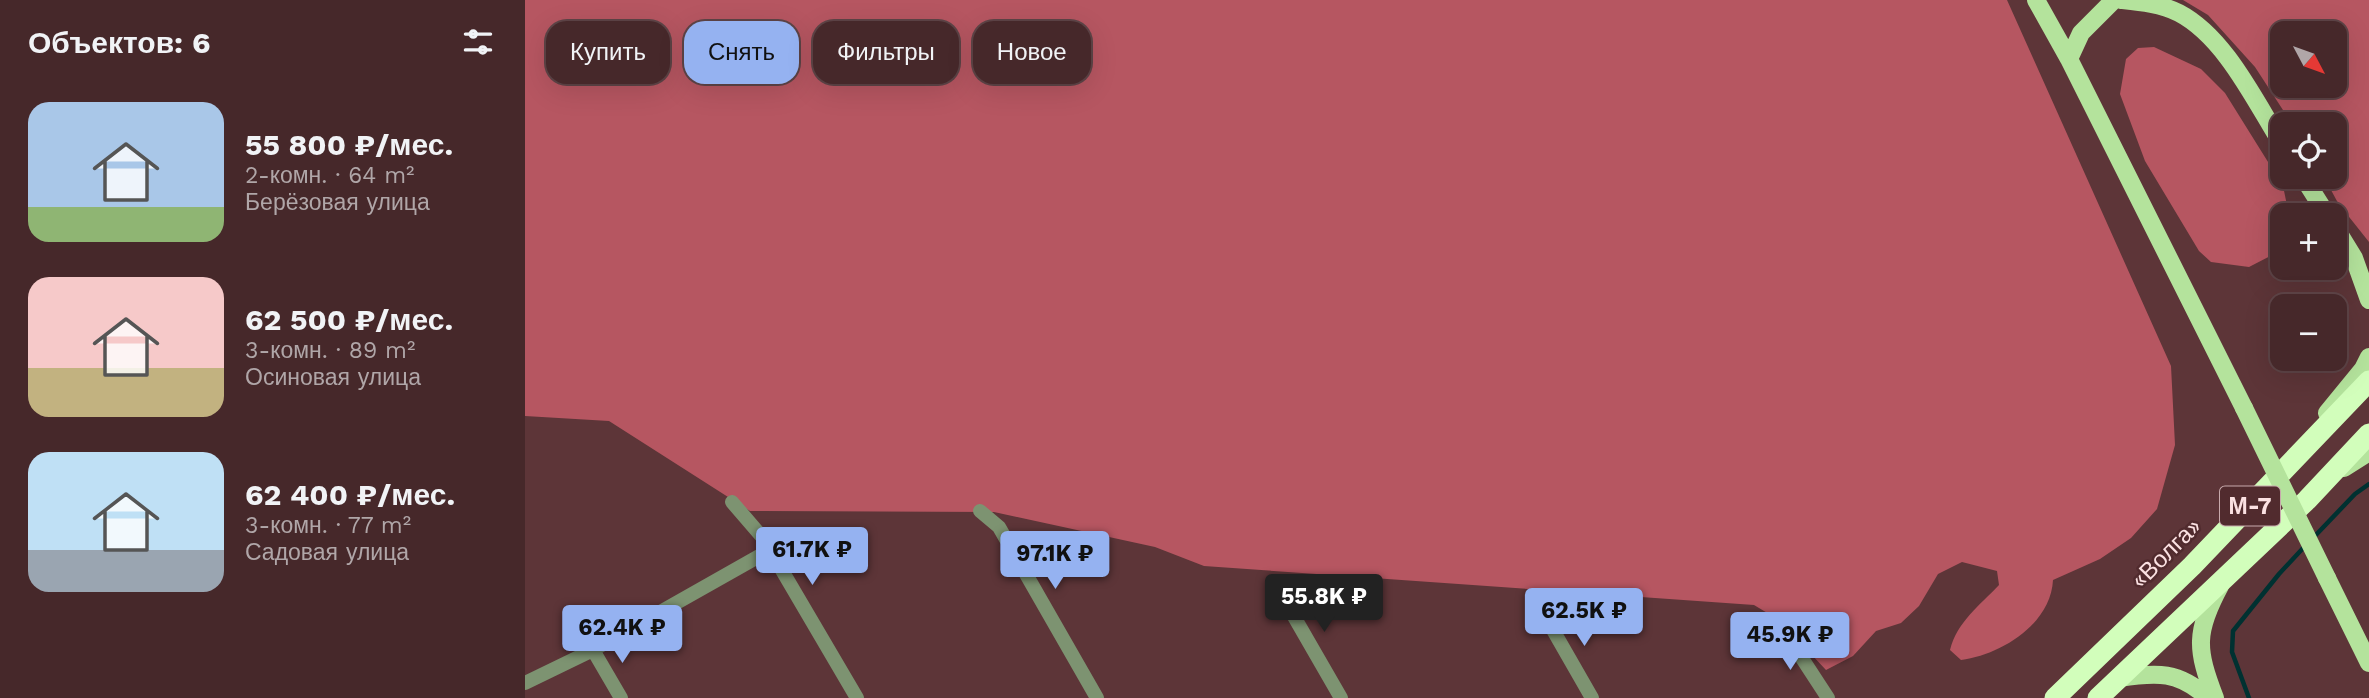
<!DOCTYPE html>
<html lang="ru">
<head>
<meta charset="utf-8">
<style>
  :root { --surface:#46282a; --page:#4d3032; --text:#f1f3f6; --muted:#b0a6a8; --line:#5e4447; --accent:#95b2f1 }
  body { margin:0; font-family:"Work Sans",sans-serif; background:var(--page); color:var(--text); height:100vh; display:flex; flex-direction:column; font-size:26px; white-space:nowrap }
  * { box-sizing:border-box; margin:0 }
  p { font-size:23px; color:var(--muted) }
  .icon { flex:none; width:38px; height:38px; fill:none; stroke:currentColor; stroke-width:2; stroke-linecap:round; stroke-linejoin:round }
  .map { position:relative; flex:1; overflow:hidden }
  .side { display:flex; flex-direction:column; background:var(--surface); width:525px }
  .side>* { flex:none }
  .guide { position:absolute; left:21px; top:21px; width:665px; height:63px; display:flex; gap:14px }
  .needle { width:46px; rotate:131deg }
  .fabs { position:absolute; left:1745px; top:21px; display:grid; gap:14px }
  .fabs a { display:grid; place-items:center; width:77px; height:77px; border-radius:14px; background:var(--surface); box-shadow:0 7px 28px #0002,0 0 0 2px var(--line); font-size:35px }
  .price { position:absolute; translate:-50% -60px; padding:0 16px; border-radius:7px; background:var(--accent); color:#111; font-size:23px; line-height:46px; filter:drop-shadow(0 2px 4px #0008) }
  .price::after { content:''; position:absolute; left:50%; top:42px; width:21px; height:16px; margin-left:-10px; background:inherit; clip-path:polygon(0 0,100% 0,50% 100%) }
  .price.active { background:#222; color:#fff }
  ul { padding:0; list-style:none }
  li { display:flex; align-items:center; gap:21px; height:175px; padding:0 28px }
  li span { display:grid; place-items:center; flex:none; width:196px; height:140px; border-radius:21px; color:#555 }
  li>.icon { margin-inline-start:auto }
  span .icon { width:84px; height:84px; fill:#fffc; stroke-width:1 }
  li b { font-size:30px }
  h2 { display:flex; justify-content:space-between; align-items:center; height:84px; padding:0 28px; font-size:30px }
  .chip { padding:0 24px; border-radius:21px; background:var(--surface); box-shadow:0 7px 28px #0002,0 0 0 2px var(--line); font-size:24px; line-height:63px }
  .chip.active { background:var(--accent); color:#111 }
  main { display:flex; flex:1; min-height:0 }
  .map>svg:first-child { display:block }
  .forest { fill:#b65661; fill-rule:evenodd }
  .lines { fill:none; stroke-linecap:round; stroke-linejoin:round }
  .stream { stroke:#003131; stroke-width:4.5 }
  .street { stroke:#7d9371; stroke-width:14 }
  .primary { stroke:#b4e39c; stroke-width:18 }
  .highway { stroke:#d2febb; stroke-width:21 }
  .primary-bridge { stroke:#b4e39c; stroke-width:18 }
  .labels { text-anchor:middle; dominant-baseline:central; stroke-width:5; stroke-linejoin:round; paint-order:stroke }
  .shield { fill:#512b2e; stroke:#c8aaac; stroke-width:2 }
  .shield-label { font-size:23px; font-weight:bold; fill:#fbe1e2 }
  .street-label { font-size:24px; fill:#fbe1e2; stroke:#512b2e }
</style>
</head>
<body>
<main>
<section class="side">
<h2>Объектов: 6<svg class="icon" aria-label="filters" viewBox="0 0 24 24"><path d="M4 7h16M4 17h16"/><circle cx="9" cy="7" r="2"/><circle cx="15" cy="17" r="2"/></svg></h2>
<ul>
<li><span style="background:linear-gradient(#a9c7e8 75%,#8fb573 0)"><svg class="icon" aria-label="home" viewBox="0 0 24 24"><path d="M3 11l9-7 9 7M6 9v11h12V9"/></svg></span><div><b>55 800 ₽/мес.</b><p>2-комн. · 64 m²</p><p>Берёзовая улица</p></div></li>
<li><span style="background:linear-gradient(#f6c9c9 65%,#c2b280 0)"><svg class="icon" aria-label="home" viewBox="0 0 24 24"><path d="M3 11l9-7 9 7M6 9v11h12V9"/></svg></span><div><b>62 500 ₽/мес.</b><p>3-комн. · 89 m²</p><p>Осиновая улица</p></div></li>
<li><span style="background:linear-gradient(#bfe0f5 70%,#9aa5b1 0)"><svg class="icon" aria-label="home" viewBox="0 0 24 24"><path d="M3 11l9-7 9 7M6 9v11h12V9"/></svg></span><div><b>62 400 ₽/мес.</b><p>3-комн. · 77 m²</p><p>Садовая улица</p></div></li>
</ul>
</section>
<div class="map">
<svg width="1844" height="698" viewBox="0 0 1844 698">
  <rect width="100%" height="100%" fill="#5d3538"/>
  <path class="forest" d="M 0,0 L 1482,0 L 1646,366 L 1650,445 L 1632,509 L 1606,538 L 1575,559 L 1528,580 C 1526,624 1476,655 1436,660 L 1425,650 C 1432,622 1455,605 1474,585 L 1472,571 L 1437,562 L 1413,574 L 1394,606 L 1376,623 L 1351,631 L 1328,656 L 1301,670 L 1254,620 L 1229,605 L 679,566 L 630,547 L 469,512 L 225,511 L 84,421 L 0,416 Z
    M 1658,0 L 1844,0 L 1844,242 L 1813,203 L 1799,177 L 1810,177 L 1810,124 L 1767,124 L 1730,67 L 1683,15 ZM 1757,33 L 1810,33 L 1810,86 L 1757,86 Z
    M 1629,47 L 1676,69 L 1700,93 L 1758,186 L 1764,215 L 1757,215 L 1757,247 L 1755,251 L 1724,267 L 1686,262 L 1674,251 L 1620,161 L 1595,94 L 1601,59 L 1613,48 Z"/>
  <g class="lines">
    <path class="stream" d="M 1788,538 L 1830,494 L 1844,484
      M 1724,698 L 1707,652 L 1708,631 L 1754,574 L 1780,546"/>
    <path class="street" d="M 207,502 L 238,538 L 332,698
      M 455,511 L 474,527 L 572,698
      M 752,587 L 816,698
      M 1020,616 L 1067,698
      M 1256,626 L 1303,698
      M 68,650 L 96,698
      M 0,683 L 68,650 L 245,550"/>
    <path class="primary" d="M 1511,0 L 1544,59 L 1719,408
      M 1596,0 C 1615,2 1636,4 1654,13 C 1700,37 1730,101 1757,144
      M 1544,59 L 1556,33 L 1589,0
      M 1778,177 L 1802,215
      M 1810,227 L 1829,258 L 1844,300
      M 1802,413 L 1838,369 L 1844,357
      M 1819,468 L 1844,452
      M 1802,578 L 1844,663
      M 1594,678 C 1632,672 1654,671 1683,698
      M 1690,698 C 1671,649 1670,632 1695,586"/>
    <path class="highway" d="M 1530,698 L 1667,566 L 1844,381
      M 1573,698 L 1782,500 L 1844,434"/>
    <path class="primary-bridge" d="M 1719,408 L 1802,578"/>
  </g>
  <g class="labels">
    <rect class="shield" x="1695" y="486.5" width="60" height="39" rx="5"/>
    <g class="shield-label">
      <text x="1725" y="506">М-7</text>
    </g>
    <g class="street-label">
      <text transform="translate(1641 553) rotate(-45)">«Волга»</text>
    </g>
  </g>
</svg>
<div class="fabs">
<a><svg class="needle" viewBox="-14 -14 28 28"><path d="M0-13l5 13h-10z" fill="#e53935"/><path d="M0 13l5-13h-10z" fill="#b0a6a8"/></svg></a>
<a><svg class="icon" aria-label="locate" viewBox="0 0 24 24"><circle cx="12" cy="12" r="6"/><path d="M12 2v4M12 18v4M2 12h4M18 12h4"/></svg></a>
<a>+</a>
<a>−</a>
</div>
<b class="price" style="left:287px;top:587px">61.7K ₽</b>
<b class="price" style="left:530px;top:591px">97.1K ₽</b>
<b class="price active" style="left:799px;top:634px">55.8K ₽</b>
<b class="price" style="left:1059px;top:648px">62.5K ₽</b>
<b class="price" style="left:97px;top:665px">62.4K ₽</b>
<b class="price" style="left:1265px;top:672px">45.9K ₽</b>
<div class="guide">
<a class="chip">Купить</a>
<a class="chip active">Снять</a>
<a class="chip">Фильтры</a>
<a class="chip">Новое</a>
</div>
</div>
</main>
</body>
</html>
